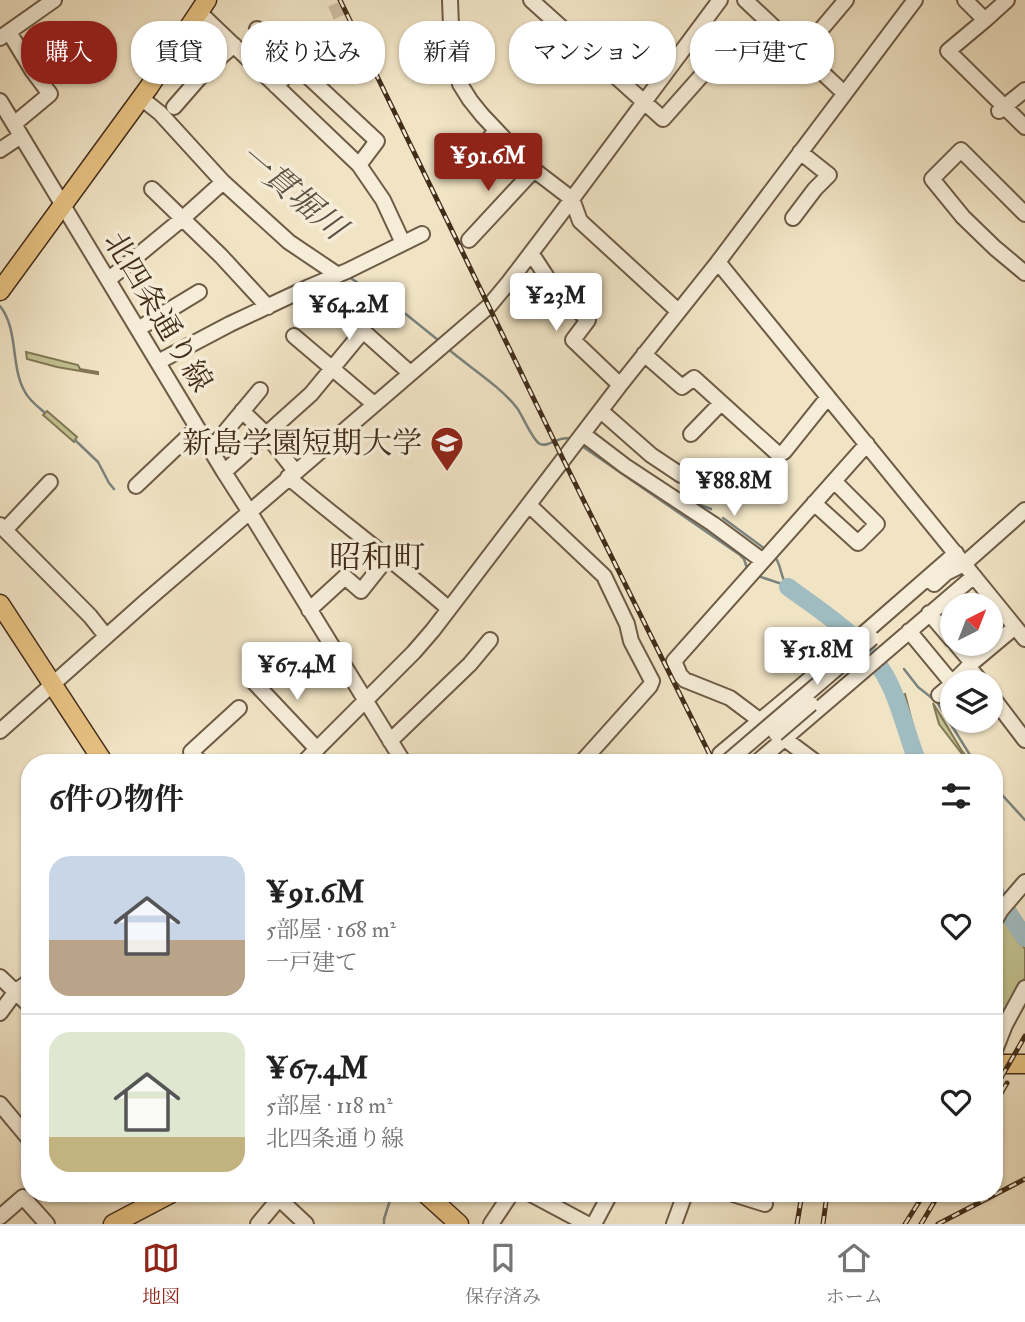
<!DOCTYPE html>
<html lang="ja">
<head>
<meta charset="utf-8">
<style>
  :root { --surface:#fff; --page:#f2f2f2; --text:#222; --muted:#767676; --line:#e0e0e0; --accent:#8f2418 }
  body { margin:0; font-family:"IM FELL Double Pica","Noto Serif JP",serif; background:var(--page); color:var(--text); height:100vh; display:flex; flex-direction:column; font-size:26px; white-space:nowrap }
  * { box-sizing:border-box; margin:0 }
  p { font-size:23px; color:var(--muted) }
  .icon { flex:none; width:38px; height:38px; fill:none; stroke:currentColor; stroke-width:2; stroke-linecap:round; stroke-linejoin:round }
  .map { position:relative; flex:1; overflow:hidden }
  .sheet { position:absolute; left:21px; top:754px; width:982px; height:448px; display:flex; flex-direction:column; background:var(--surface); border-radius:28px; box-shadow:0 2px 5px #0004 }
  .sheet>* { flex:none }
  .banner { position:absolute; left:21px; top:21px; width:984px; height:63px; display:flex; gap:14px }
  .needle { width:46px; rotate:42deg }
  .tools { position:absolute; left:940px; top:593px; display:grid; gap:14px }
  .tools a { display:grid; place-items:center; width:63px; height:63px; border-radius:50%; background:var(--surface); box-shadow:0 2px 5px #0004; font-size:35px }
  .price { position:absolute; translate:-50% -60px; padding:0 16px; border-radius:7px; background:#fff; color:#222; font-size:23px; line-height:46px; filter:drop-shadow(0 2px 4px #0008) }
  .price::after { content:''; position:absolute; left:50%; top:42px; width:21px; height:16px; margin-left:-10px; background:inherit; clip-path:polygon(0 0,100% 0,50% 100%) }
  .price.selected { background:var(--accent); color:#fff }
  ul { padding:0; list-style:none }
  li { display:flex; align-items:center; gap:21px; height:175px; padding:0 28px }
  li+li { border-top:2px solid var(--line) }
  li span { display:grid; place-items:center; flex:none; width:196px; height:140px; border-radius:21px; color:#555 }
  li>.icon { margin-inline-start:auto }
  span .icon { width:84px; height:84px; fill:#fffc; stroke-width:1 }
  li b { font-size:30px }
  h2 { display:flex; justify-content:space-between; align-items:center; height:84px; padding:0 28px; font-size:30px }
  .pill { padding:0 24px; border-radius:28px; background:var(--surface); box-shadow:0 2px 5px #0004; font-size:24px; line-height:63px }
  .pill.selected { background:var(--accent); color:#fff }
  .tab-bar { display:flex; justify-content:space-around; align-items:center; height:98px; border-top:2px solid var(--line); background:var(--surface); font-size:19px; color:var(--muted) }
  .tab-bar a { display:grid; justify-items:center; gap:4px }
  .tab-bar .selected { color:var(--accent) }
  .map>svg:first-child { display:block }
  .green { fill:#c1c290; stroke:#827856; stroke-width:2 }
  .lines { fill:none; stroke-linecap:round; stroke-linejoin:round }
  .stream { stroke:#7a837e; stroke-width:2.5 }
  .river { stroke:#a0bcc0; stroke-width:18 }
  .minor-tunnel { stroke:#cebfa3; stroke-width:14; stroke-dasharray:14 7; stroke-linecap:butt }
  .minor-casing { stroke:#6e5b46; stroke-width:18 }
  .major-casing { stroke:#422d1b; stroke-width:21 }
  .minor { stroke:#f6edd9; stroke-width:14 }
  .major { stroke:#e8c282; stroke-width:18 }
  .rail-casing { stroke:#422d1b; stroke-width:5 }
  .rail { stroke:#f6edd9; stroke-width:2.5; stroke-dasharray:8; stroke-linecap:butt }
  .minor-bridge-casing { stroke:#6e5b46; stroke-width:18; stroke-linecap:butt }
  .minor-bridge { stroke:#f6edd9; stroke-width:14 }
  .labels { text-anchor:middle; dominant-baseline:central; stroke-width:7; stroke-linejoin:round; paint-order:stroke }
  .street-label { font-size:30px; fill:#422d1b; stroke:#f6edd9 }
  .poi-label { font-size:30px; fill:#422d1b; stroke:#f6edd9; text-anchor:end }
  .water-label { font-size:32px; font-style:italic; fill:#5a5144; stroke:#f6edd9 }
  .neighbourhood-label { font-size:32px; fill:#422d1b; stroke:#f6edd9 }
</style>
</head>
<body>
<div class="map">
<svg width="1025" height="1224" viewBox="0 0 1025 1224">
  <rect width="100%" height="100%" fill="#f1e4c5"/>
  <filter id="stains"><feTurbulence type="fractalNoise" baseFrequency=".00286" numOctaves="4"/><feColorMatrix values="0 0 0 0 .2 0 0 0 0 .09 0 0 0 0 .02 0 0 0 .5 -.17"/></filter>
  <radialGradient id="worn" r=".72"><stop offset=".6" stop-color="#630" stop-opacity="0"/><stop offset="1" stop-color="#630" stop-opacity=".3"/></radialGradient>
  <path class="green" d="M 26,352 L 78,365 L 80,369 L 98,372 L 98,374 L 57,367 L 27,359 Z
    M 47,411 L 77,437 L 74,442 L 43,415 Z
    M 905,694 L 917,741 L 927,763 L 922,763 L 911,735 L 902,695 Z
    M 933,703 L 962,751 L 972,763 L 969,763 L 939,724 Z
    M 1004,916 L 1025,949 L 1025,978 L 1008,1009 L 1000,1010 L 994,1004 L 994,929 Z"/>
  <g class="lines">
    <path class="stream" d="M 349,277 L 407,315 L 438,340
      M 0,306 C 19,330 10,366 25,392 C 29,400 37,406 44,412
      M 447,348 C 469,367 500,386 517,408 C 523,416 532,440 540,444 C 548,448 559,435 571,439
      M 594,432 L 601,439
      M 75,440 L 98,462 L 109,483 L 114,489
      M 579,444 L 740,555 L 744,559 L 747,568
      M 690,501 L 711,509
      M 723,518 L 765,549
      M 775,557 C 782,566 780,578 788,587
      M 758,576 L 785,585
      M 904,669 L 918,687 L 937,702 L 975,763
      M 994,786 L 1025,820
      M 384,1224 L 384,1219 L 392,1194"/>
    <path class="river" d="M 788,587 C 826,615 871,642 891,687 C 902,711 908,738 918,763
      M 994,891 L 1025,938"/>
    <path class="minor-tunnel" d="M 331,13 L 347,6"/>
    <defs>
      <path id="minor" d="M 450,0 L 452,53 L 460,84 L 470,100 L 482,115 L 534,170 L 572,199 L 580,221 L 678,311
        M 531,0 L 663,119 L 718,57 L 732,70 L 770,24
        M 745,0 L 844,93
        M 965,0 L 985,20 L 948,51 L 1025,127
        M 199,12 L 359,165 L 383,200 L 403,243
        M 985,20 L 1007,0
        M 257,29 L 377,141 L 359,165
        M 9,32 L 32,70 L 50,94 L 14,124
        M 0,38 L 54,0
        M 802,52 L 846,0
        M 276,86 L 296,66
        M 141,98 L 160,113 L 223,182 L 289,242 L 338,275
        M 0,101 L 224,472 L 249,511 L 404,763
        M 174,107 L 208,68 L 234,45
        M 999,111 L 1025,90
        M 0,150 L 21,136
        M 450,164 L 478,151 L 496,131
        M 152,189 L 221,256 L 268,307
        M 1025,214 L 961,150 L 932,179 L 963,217 L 995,248 L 1025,273
        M 793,218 L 815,189 L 829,175 L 800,152
        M 469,240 L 534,170
        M 530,254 L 535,259 L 554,288 L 588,320 L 573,340 L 620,385
        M 718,262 L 1025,639
        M 108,280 L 182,219 L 223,182
        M 309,287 L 363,331 L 410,373
        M 138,329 L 199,292
        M 294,336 L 374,404
        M 644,354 L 682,387 L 694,378 L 778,454 L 784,452 L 828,397
        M 158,362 L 230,324 L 309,287 L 347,271 L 422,234
        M 242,411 L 266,434 L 295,471
        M 601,411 L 651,455 L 681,475
        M 583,434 L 625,466 L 713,524 L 763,561
        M 691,434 L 721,403
        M 210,450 L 260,390
        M 224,472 L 311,394 L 363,331
        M 288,477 C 341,522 397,563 449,609
        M 136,486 L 197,428
        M 814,503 L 858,543 L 877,524 L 835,482
        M 529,505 L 604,576 L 627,624 L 631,641 L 652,681 L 650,686 L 581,763
        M 0,525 L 90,616 L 106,636
        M 5,530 L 50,482
        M 934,584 L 946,573 L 964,564 L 1025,510
        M 309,610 L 345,577 L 361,591 L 388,557
        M 929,613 L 952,640
        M 909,631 L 952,683
        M 956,644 L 972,663
        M 968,666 L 981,682
        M 251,679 L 317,749
        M 953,682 L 972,663 L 1015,627
        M 990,694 L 1025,740
        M 939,695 L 952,684
        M 0,731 L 145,602 L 489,306 L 509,282 L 572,199 L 720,0
        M 390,741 L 470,664 L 490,640
        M 720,754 L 854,642 L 956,553
        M 201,763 L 191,752 L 239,708
        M 303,763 L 414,652 L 433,630 L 620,385 L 718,262 L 915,0
        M 756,763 L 974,576
        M 817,763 L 730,698 L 685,680 L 680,675 L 674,661 L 867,444
        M 994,922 L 1001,910 L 1025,882
        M 0,977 L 30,1006
        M 0,1013 L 16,991 L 30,981
        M 994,1016 L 1005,1025
        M 994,1053 L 1005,1025 L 1025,988
        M 0,1104 L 30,1140
        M 274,1194 L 306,1224
        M 531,1194 L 587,1224
        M 733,1194 L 765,1204
        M 0,1217 L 23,1197 L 47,1224
        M 258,1224 L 283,1194
        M 491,1224 L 511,1194
        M 594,1224 L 610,1194
        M 674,1224 L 685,1194"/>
      <path id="major" d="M 0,291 L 149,87 L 207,0
        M 0,604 L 104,763
        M 994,1064 L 1025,1064
        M 426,1194 L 459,1224
        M 113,1224 L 170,1194"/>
    </defs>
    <use href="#minor" class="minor-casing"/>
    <use href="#major" class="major-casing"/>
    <use href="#minor" class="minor"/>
    <use href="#major" class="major"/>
    <defs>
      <path id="rail" d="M 340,0 L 563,459 L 714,763
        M 994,1090 L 1025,1036
        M 994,1105 L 1007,1083
        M 797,1224 L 802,1194
        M 823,1224 L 827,1194
        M 905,1224 L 924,1194
        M 921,1224 L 939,1194
        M 938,1224 L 1025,1179"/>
    </defs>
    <use href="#rail" class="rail-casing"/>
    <use href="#rail" class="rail"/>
    <defs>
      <path id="minor-bridge" d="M 776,734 L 811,704
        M 726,763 L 872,638"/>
    </defs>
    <use href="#minor-bridge" class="minor-bridge-casing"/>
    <use href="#minor-bridge" class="minor-bridge"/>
  </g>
  <defs>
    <symbol id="university-pin" viewBox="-11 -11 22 30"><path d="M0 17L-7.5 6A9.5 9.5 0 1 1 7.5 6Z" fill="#8f2418" stroke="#f6edd9"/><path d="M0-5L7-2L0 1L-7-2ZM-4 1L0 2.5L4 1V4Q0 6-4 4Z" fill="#fff"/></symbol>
  </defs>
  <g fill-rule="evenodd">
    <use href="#university-pin" x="428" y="424" width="38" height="52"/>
  </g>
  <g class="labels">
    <g class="street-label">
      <text transform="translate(158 312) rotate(59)">北四条通り線</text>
    </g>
    <g class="poi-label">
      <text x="422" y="443">新島学園短期大学</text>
    </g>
    <g class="water-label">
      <text transform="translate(292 192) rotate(40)">一貫堀川</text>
    </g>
    <g class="neighbourhood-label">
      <text x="377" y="558">昭和町</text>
    </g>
  </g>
  <rect width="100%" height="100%" filter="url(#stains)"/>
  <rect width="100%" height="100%" fill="url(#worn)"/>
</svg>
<div class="tools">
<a><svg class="needle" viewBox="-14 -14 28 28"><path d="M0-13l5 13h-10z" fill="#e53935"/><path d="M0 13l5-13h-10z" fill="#767676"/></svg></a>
<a><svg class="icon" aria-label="layers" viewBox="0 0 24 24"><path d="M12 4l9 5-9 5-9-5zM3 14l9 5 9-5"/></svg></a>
</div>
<b class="price selected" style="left:488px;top:193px">¥91.6M</b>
<b class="price" style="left:556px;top:333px">¥23M</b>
<b class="price" style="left:349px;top:342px">¥64.2M</b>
<b class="price" style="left:734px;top:518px">¥88.8M</b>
<b class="price" style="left:817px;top:687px">¥51.8M</b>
<b class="price" style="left:297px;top:702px">¥67.4M</b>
<div class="banner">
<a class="pill selected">購入</a>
<a class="pill">賃貸</a>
<a class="pill">絞り込み</a>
<a class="pill">新着</a>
<a class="pill">マンション</a>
<a class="pill">一戸建て</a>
</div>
<section class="sheet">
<h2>6件の物件<svg class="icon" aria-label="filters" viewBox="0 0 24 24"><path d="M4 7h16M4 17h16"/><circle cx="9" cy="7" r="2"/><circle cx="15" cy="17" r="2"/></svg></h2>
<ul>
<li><span style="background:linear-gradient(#c9d6e8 60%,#b9a48a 0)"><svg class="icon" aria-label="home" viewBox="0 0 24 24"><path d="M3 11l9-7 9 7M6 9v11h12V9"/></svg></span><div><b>¥91.6M</b><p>5部屋 · 168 m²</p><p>一戸建て</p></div><svg class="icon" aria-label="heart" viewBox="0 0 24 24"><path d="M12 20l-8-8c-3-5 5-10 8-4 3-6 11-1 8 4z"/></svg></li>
<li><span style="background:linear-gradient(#dfe7d0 75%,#c2b280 0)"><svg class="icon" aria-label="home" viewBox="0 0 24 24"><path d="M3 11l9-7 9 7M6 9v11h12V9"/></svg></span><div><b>¥67.4M</b><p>5部屋 · 118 m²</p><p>北四条通り線</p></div><svg class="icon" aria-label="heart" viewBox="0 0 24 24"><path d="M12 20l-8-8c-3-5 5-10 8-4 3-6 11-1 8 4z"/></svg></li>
</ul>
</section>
</div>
<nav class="tab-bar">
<a class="selected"><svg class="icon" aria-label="map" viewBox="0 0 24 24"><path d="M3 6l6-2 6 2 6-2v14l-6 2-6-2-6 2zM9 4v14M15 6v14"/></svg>地図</a>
<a><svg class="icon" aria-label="saved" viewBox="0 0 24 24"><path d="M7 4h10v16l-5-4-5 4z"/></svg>保存済み</a>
<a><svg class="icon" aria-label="home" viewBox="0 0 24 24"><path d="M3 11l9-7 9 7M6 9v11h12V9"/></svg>ホーム</a>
</nav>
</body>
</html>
